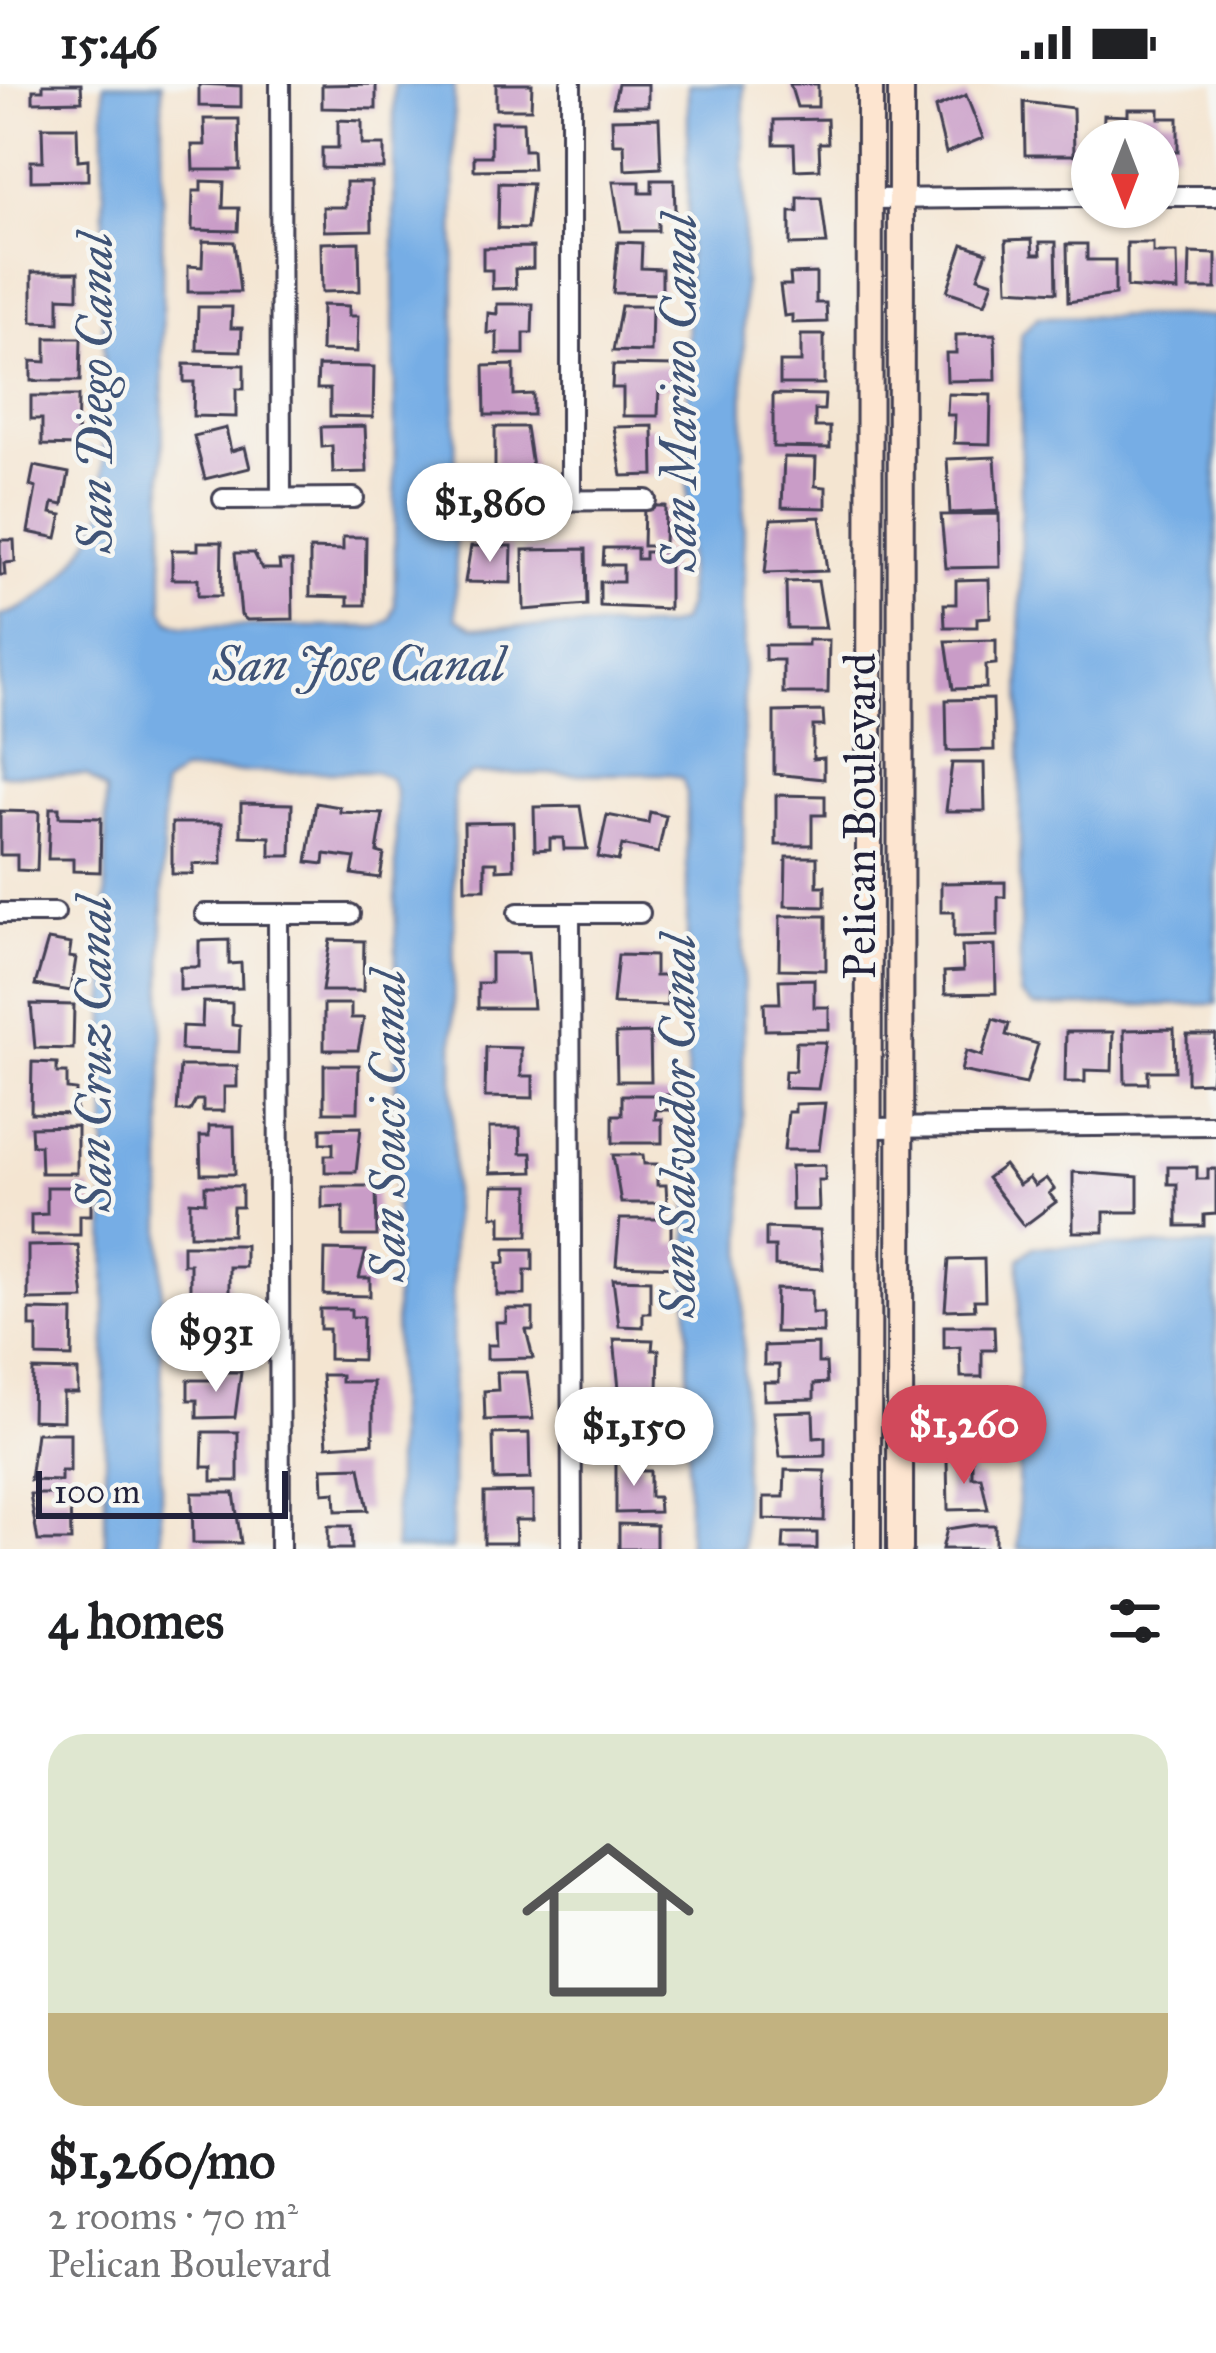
<!DOCTYPE html>
<html lang="en">
<head>
<meta charset="utf-8">
<style>
  :root { --surface:#fff; --page:#f2f2f2; --text:#202124; --muted:#757577; --accent:#d1495b }
  body { margin:0; font-family:"IM FELL Great Primer",serif; background:var(--page); color:var(--text); height:100vh; display:flex; flex-direction:column; font-size:45px; white-space:nowrap }
  * { box-sizing:border-box; margin:0 }
  p { font-size:39px; color:var(--muted) }
  .icon { flex:none; width:66px; height:66px; fill:none; stroke:currentColor; stroke-width:2; stroke-linecap:round; stroke-linejoin:round }
  .map { position:relative; height:1465px; overflow:hidden }
  .sheet { display:flex; flex-direction:column; background:var(--surface); flex:1 }
  .sheet>* { flex:none }
  .needle { width:78px; rotate:180deg }
  .tools { position:absolute; left:1071px; top:36px; display:grid; gap:24px }
  .tools a { display:grid; place-items:center; width:108px; height:108px; border-radius:50%; background:var(--surface); box-shadow:0 3px 9px #0004; font-size:60px }
  .scale { position:absolute; left:36px; bottom:30px; width:252px; box-sizing:border-box; padding-left:12px; border:6px solid #22223b; border-top:0; font-size:33px; line-height:42px; white-space:nowrap; color:#22223b; -webkit-text-stroke:9px #f6f6f2; paint-order:stroke }
  .price { position:absolute; translate:-50% -102px; padding:0 27px; border-radius:42px; background:#fff; color:#222; font-size:39px; line-height:78px; filter:drop-shadow(0 3px 6px #0008) }
  .price::after { content:''; position:absolute; left:50%; top:72px; width:36px; height:27px; margin-left:-18px; background:inherit; clip-path:polygon(0 0,100% 0,50% 100%) }
  .price.active { background:var(--accent); color:#fff }
  ul { padding:0; list-style:none }
  li { display:grid; align-content:center; gap:24px; height:636px; padding:0 48px }
  li span { display:grid; place-items:center; height:372px; border-radius:36px; color:#555 }
  li>.icon { margin-inline-start:auto }
  span .icon { width:216px; height:216px; fill:#fffc; stroke-width:1 }
  li b { font-size:51px }
  h2 { display:flex; justify-content:space-between; align-items:center; height:144px; padding:0 48px; font-size:51px }
  .status { display:flex; justify-content:space-between; align-items:center; height:84px; padding:0 60px; background:var(--surface); direction:ltr }
  .status svg { height:33px; fill:currentColor }
  .map>svg:first-child { display:block }
  .water { fill:#76ade5; stroke:#4c6890; stroke-width:3 }
  .building { fill:#c99cc7 }
  .lines { fill:none; stroke-linecap:round; stroke-linejoin:round }
  .street-casing { stroke:#423f52; stroke-width:24 }
  .secondary-casing { stroke:#423f52; stroke-width:30 }
  .street { stroke:#fff; stroke-width:18 }
  .secondary { stroke:#fde5d0; stroke-width:24 }
  .labels { text-anchor:middle; dominant-baseline:central; stroke-width:9; stroke-linejoin:round; paint-order:stroke }
  .street-label { font-size:45px; fill:#22223b; stroke:#f6f6f2 }
  .water-label { font-size:48px; font-style:italic; fill:#3f5376; stroke:#f6f6f2 }
</style>
</head>
<body>
<div class="status"><b>15:46</b><svg viewBox="0 0 49 12"><path d="M0 12V9h3v3zM5 12V6h3v6zM10 12V3h3v9zM15 12V0h3v12zM26 1h20v11H26zM47 4h2v5h-2z"/></svg></div>
<div class="map">
<svg width="1216" height="1465" viewBox="0 0 1216 1465">
  <rect width="100%" height="100%" fill="#f6f6f2"/>
  <filter id="ink" filterUnits="userSpaceOnUse"><feTurbulence type="fractalNoise" baseFrequency=".00833" numOctaves="2"/><feDisplacementMap in="SourceGraphic" scale="24" xChannelSelector="R" yChannelSelector="G"/><feConvolveMatrix kernelMatrix="1 2 1 2 8 2 1 2 1" color-interpolation-filters="sRGB"/></filter>
  <filter id="wash" filterUnits="userSpaceOnUse"><feTurbulence type="fractalNoise" baseFrequency=".004" numOctaves="4" result="noise"/><feDisplacementMap in="SourceGraphic" scale="48" xChannelSelector="R" yChannelSelector="G"/><feGaussianBlur stdDeviation="2.7" result="paint"/><feColorMatrix in="noise" values="0 0 0 0 0 0 0 0 0 0 0 0 0 0 0 0 0 1.4 0 .05"/><feComposite in="paint" operator="in"/></filter>
  <g filter="url(#wash)">
    <rect width="100%" height="100%" fill="#f4e5d1"/>
    <path class="water" d="M 104,0 L 162,0 L 163,524 L 170,537 L 182,542 L 377,543 L 390,536 L 395,522 L 394,0 L 454,0 L 456,534 L 473,543 L 665,543 L 681,538 L 687,521 L 688,0 L 744,0 L 743,1465 L 688,1465 L 687,709 L 682,695 L 669,690 L 471,690 L 454,702 L 452,1465 L 395,1465 L 396,708 L 390,694 L 375,688 L 181,688 L 163,702 L 161,1465 L 105,1465 L 106,707 L 87,691 L 0,690 L 0,532 C 48,520 86,472 103,427 Z
      M 1216,232 L 1216,920 L 1034,923 L 1020,910 L 1021,250 L 1038,233 Z
      M 1216,1161 L 1216,1465 L 1018,1465 L 1019,1175 L 1033,1163 Z"/>
    <g id="blocks">
      <path class="building" d="M 43,0 L 81,0 L 82,17 L 33,18 L 33,6 L 43,6 Z
        M 199,0 L 241,2 L 241,23 L 199,22 Z
        M 376,0 L 376,25 L 322,24 L 322,1 Z
        M 496,0 L 532,0 L 531,25 L 496,25 Z
        M 618,0 L 648,0 L 648,22 L 613,22 Z
        M 790,0 L 818,0 L 818,23 L 797,23 Z
        M 966,11 L 983,54 L 946,69 L 935,24 Z
        M 1024,18 L 1073,24 L 1074,71 L 1025,71 Z
        M 1128,25 L 1159,25 L 1159,34 L 1178,34 L 1178,68 L 1158,68 L 1158,57 L 1103,57 L 1104,31 L 1128,32 Z
        M 659,34 L 661,84 L 625,86 L 624,60 L 613,60 L 612,35 Z
        M 204,35 L 239,35 L 240,86 L 193,86 L 192,61 L 205,61 Z
        M 827,35 L 828,59 L 819,59 L 820,85 L 795,86 L 794,60 L 774,60 L 774,36 Z
        M 338,36 L 362,37 L 362,61 L 384,61 L 384,85 L 322,84 L 322,64 L 338,64 Z
        M 491,38 L 523,38 L 524,66 L 532,66 L 533,85 L 474,86 L 474,72 L 491,72 Z
        M 42,43 L 77,43 L 78,76 L 88,75 L 88,96 L 31,97 L 31,77 L 43,77 Z
        M 652,96 L 674,96 L 675,127 L 658,127 L 658,147 L 621,147 L 613,98 L 640,98 L 640,109 L 652,109 Z
        M 201,97 L 224,98 L 223,124 L 239,124 L 238,147 L 192,146 L 193,107 L 201,107 Z
        M 346,98 L 371,98 L 372,146 L 324,147 L 323,123 L 346,123 Z
        M 499,99 L 532,100 L 527,145 L 498,144 Z
        M 798,114 L 821,114 L 827,160 L 790,161 L 790,128 L 798,128 Z
        M 1032,155 L 1033,170 L 1041,170 L 1040,158 L 1056,158 L 1057,208 L 1008,205 L 1006,156 Z
        M 203,157 L 234,158 L 240,208 L 188,208 L 188,182 L 202,183 Z
        M 359,158 L 360,207 L 322,208 L 321,159 Z
        M 618,158 L 642,159 L 641,184 L 662,185 L 662,210 L 613,209 Z
        M 1127,159 L 1153,159 L 1153,169 L 1177,169 L 1178,207 L 1127,203 Z
        M 963,160 L 987,168 L 978,193 L 993,198 L 985,220 L 947,207 Z
        M 1067,160 L 1087,160 L 1087,176 L 1115,176 L 1115,211 L 1068,218 Z
        M 533,163 L 533,184 L 515,185 L 516,204 L 492,205 L 492,186 L 483,186 L 483,164 Z
        M 1190,169 L 1216,170 L 1216,205 L 1189,205 Z
        M 32,188 L 78,188 L 78,214 L 59,213 L 59,239 L 32,238 Z
        M 816,189 L 816,219 L 826,219 L 827,238 L 792,239 L 792,231 L 784,232 L 780,201 L 791,201 L 790,190 Z
        M 497,220 L 533,220 L 532,249 L 524,249 L 524,270 L 497,270 L 497,249 L 487,249 L 488,229 L 497,230 Z
        M 322,221 L 349,222 L 349,232 L 358,232 L 357,268 L 321,267 Z
        M 621,222 L 652,222 L 651,268 L 613,267 Z
        M 198,223 L 232,223 L 231,244 L 242,244 L 241,267 L 197,266 Z
        M 995,250 L 996,296 L 947,297 L 946,269 L 956,269 L 956,251 Z
        M 801,251 L 824,251 L 824,300 L 780,300 L 780,278 L 801,278 Z
        M 46,254 L 81,254 L 80,297 L 31,297 L 31,277 L 46,278 Z
        M 184,280 L 244,281 L 244,305 L 236,305 L 236,333 L 193,332 L 194,298 L 184,298 Z
        M 514,281 L 514,311 L 533,310 L 533,331 L 485,331 L 484,282 Z
        M 613,281 L 676,282 L 676,303 L 659,303 L 658,332 L 623,332 L 623,304 L 612,304 Z
        M 318,282 L 374,283 L 373,333 L 330,332 L 330,305 L 317,305 Z
        M 773,310 L 825,311 L 824,326 L 815,326 L 815,343 L 830,343 L 830,364 L 773,363 Z
        M 948,310 L 991,311 L 990,360 L 954,359 L 955,331 L 947,331 Z
        M 31,312 L 78,312 L 77,362 L 42,361 L 42,335 L 31,335 Z
        M 365,342 L 367,388 L 333,389 L 332,362 L 322,363 L 321,343 Z
        M 653,342 L 654,391 L 622,392 L 614,343 Z
        M 495,343 L 526,343 L 533,389 L 495,388 Z
        M 226,344 L 231,367 L 245,363 L 250,384 L 205,395 L 194,352 Z
        M 784,373 L 816,374 L 815,402 L 826,403 L 826,424 L 782,423 Z
        M 995,373 L 998,427 L 950,429 L 947,375 Z
        M 34,382 L 69,389 L 63,421 L 53,419 L 51,429 L 62,431 L 57,454 L 28,448 L 36,404 L 30,402 Z
        M 644,422 L 665,422 L 664,462 L 643,462 Z
        M 999,430 L 1000,483 L 946,484 L 941,431 Z
        M 820,433 L 827,487 L 765,489 L 771,435 Z
        M 343,453 L 366,453 L 365,521 L 348,521 L 348,513 L 310,512 L 310,465 L 343,466 Z
        M 0,456 L 14,456 L 15,478 L 4,479 L 5,491 L 0,491 Z
        M 198,458 L 222,458 L 221,512 L 198,512 L 198,495 L 172,495 L 172,466 L 198,466 Z
        M 471,462 L 512,462 L 511,499 L 465,498 Z
        M 604,464 L 637,464 L 637,475 L 645,475 L 645,468 L 669,468 L 669,525 L 600,522 L 600,498 L 623,498 L 623,481 L 603,481 Z
        M 586,465 L 587,521 L 524,526 L 523,466 Z
        M 235,469 L 254,469 L 262,485 L 280,485 L 279,477 L 292,477 L 293,535 L 247,536 L 241,531 Z
        M 989,495 L 990,533 L 977,534 L 977,543 L 945,543 L 944,520 L 956,520 L 956,496 Z
        M 818,497 L 826,544 L 787,544 L 786,498 Z
        M 808,556 L 829,556 L 828,609 L 783,609 L 783,576 L 765,576 L 765,561 L 808,561 Z
        M 996,556 L 996,580 L 986,581 L 986,604 L 953,605 L 946,557 Z
        M 993,615 L 994,666 L 947,667 L 946,616 Z
        M 823,627 L 824,642 L 813,642 L 813,675 L 824,674 L 824,695 L 774,690 L 774,628 Z
        M 952,679 L 984,679 L 985,727 L 946,727 Z
        M 776,711 L 825,712 L 825,731 L 812,731 L 812,761 L 776,761 Z
        M 241,719 L 292,720 L 291,772 L 270,772 L 270,753 L 241,752 Z
        M 316,719 L 340,723 L 340,728 L 383,730 L 377,768 L 384,770 L 380,794 L 352,790 L 355,774 L 325,770 L 324,780 L 307,778 Z
        M 580,722 L 587,765 L 564,765 L 563,754 L 550,754 L 550,765 L 535,766 L 534,723 Z
        M 50,724 L 59,724 L 59,733 L 101,734 L 100,788 L 73,787 L 73,775 L 48,775 Z
        M 0,727 L 39,728 L 37,787 L 17,786 L 17,771 L 0,771 Z
        M 650,728 L 666,732 L 658,769 L 622,761 L 618,777 L 598,773 L 607,731 L 648,739 Z
        M 513,738 L 514,785 L 497,786 L 497,778 L 485,778 L 485,805 L 465,805 L 464,739 Z
        M 172,739 L 222,739 L 222,780 L 193,780 L 193,790 L 172,790 Z
        M 786,773 L 817,773 L 817,802 L 825,802 L 825,823 L 785,822 Z
        M 1005,798 L 1005,813 L 998,813 L 998,852 L 954,853 L 954,828 L 941,828 L 941,799 Z
        M 780,832 L 826,832 L 826,886 L 779,885 Z
        M 48,856 L 71,860 L 69,873 L 76,874 L 71,907 L 35,901 Z
        M 229,856 L 229,880 L 241,879 L 242,904 L 180,906 L 180,883 L 199,883 L 199,857 Z
        M 330,856 L 364,857 L 363,907 L 322,907 Z
        M 995,861 L 996,909 L 945,910 L 944,888 L 963,887 L 962,862 Z
        M 491,869 L 528,869 L 533,924 L 478,924 L 478,899 L 491,899 Z
        M 618,871 L 655,872 L 655,892 L 668,892 L 667,922 L 613,920 Z
        M 814,895 L 814,923 L 829,923 L 829,945 L 765,946 L 764,919 L 780,919 L 779,896 Z
        M 203,918 L 232,919 L 232,941 L 240,942 L 239,968 L 181,966 L 182,942 L 202,943 Z
        M 31,920 L 74,921 L 73,965 L 35,964 Z
        M 324,920 L 351,920 L 351,934 L 364,934 L 358,966 L 324,966 Z
        M 993,935 L 1009,940 L 1006,951 L 1038,960 L 1026,1000 L 961,987 L 966,967 L 982,972 Z
        M 1174,945 L 1175,987 L 1148,987 L 1148,999 L 1125,999 L 1124,946 Z
        M 1066,948 L 1113,948 L 1112,987 L 1085,986 L 1085,998 L 1065,998 Z
        M 650,949 L 651,997 L 617,997 L 616,950 Z
        M 1187,951 L 1216,951 L 1211,998 L 1187,999 Z
        M 796,958 L 826,958 L 818,1005 L 784,1004 L 785,987 L 795,987 Z
        M 486,963 L 521,964 L 521,992 L 533,992 L 533,1014 L 485,1013 Z
        M 32,978 L 57,979 L 57,989 L 67,989 L 67,1005 L 76,1006 L 76,1030 L 31,1029 Z
        M 324,981 L 359,981 L 358,1028 L 324,1028 Z
        M 180,982 L 237,982 L 237,1003 L 224,1003 L 224,1027 L 203,1027 L 203,1016 L 196,1016 L 190,1027 L 177,1027 Z
        M 622,1011 L 675,1011 L 675,1026 L 656,1026 L 655,1035 L 662,1035 L 662,1059 L 613,1059 L 613,1031 L 622,1031 Z
        M 825,1019 L 819,1066 L 784,1066 L 788,1028 L 795,1028 L 795,1020 Z
        M 77,1042 L 77,1089 L 41,1089 L 40,1061 L 32,1061 L 31,1043 Z
        M 209,1042 L 234,1042 L 235,1090 L 201,1090 L 200,1052 L 209,1052 Z
        M 361,1043 L 356,1088 L 325,1088 L 325,1071 L 333,1071 L 333,1059 L 321,1059 L 321,1044 Z
        M 489,1044 L 520,1044 L 521,1069 L 532,1069 L 533,1088 L 490,1089 Z
        M 613,1071 L 643,1071 L 644,1080 L 657,1080 L 657,1101 L 666,1101 L 667,1119 L 621,1119 Z
        M 825,1081 L 825,1096 L 818,1096 L 819,1126 L 792,1126 L 791,1082 Z
        M 1004,1081 L 1019,1101 L 1029,1094 L 1035,1102 L 1046,1094 L 1054,1105 L 1049,1109 L 1056,1118 L 1024,1142 L 987,1094 Z
        M 1168,1083 L 1197,1083 L 1197,1095 L 1208,1095 L 1208,1085 L 1216,1085 L 1216,1130 L 1204,1131 L 1204,1142 L 1177,1142 L 1177,1100 L 1168,1100 Z
        M 1073,1088 L 1138,1093 L 1138,1128 L 1104,1128 L 1104,1148 L 1073,1148 Z
        M 205,1102 L 242,1102 L 242,1123 L 233,1123 L 232,1151 L 190,1151 L 190,1117 L 205,1118 Z
        M 322,1102 L 376,1102 L 377,1152 L 343,1152 L 343,1123 L 322,1124 Z
        M 493,1102 L 529,1102 L 528,1152 L 501,1152 L 501,1132 L 492,1132 Z
        M 47,1103 L 91,1103 L 91,1131 L 80,1131 L 80,1151 L 31,1151 L 31,1131 L 47,1130 Z
        M 620,1135 L 671,1135 L 671,1161 L 682,1157 L 682,1183 L 616,1181 Z
        M 766,1144 L 820,1146 L 823,1185 L 775,1182 L 775,1163 L 766,1163 Z
        M 78,1161 L 84,1215 L 28,1216 L 28,1162 Z
        M 183,1161 L 245,1161 L 245,1183 L 229,1183 L 229,1215 L 190,1215 L 190,1180 L 183,1180 Z
        M 505,1165 L 533,1165 L 533,1186 L 525,1186 L 525,1211 L 497,1211 L 497,1179 L 505,1179 Z
        M 325,1166 L 366,1167 L 359,1194 L 370,1194 L 370,1212 L 324,1211 Z
        M 984,1175 L 985,1216 L 974,1216 L 975,1225 L 945,1226 L 949,1176 Z
        M 613,1195 L 650,1196 L 650,1229 L 643,1229 L 643,1243 L 619,1242 Z
        M 776,1205 L 812,1206 L 812,1229 L 823,1229 L 823,1249 L 775,1248 Z
        M 320,1225 L 351,1225 L 351,1233 L 363,1233 L 362,1276 L 329,1275 L 329,1245 L 320,1245 Z
        M 506,1225 L 533,1225 L 533,1246 L 526,1246 L 533,1274 L 487,1275 L 487,1261 L 497,1261 L 496,1238 L 506,1238 Z
        M 30,1226 L 73,1227 L 72,1273 L 37,1272 L 37,1243 L 30,1243 Z
        M 203,1226 L 235,1226 L 241,1274 L 193,1275 L 193,1252 L 203,1252 Z
        M 944,1242 L 994,1242 L 995,1266 L 982,1266 L 982,1293 L 961,1293 L 960,1263 L 944,1264 Z
        M 614,1255 L 653,1256 L 652,1266 L 659,1266 L 658,1306 L 619,1305 Z
        M 818,1260 L 818,1279 L 826,1279 L 827,1299 L 814,1300 L 814,1315 L 764,1316 L 764,1298 L 779,1298 L 779,1281 L 764,1281 L 764,1262 Z
        M 33,1286 L 78,1287 L 78,1309 L 63,1309 L 63,1337 L 32,1336 Z
        M 212,1288 L 241,1288 L 235,1333 L 197,1334 L 197,1316 L 188,1316 L 188,1296 L 212,1296 Z
        M 497,1288 L 527,1288 L 533,1335 L 485,1336 L 484,1307 L 498,1306 Z
        M 322,1291 L 341,1291 L 341,1298 L 373,1298 L 373,1359 L 327,1362 Z
        M 991,1308 L 991,1337 L 1001,1337 L 1002,1361 L 944,1362 L 944,1341 L 960,1340 L 960,1309 Z
        M 659,1319 L 660,1364 L 624,1365 L 624,1343 L 613,1343 L 613,1320 Z
        M 813,1327 L 814,1354 L 825,1353 L 825,1372 L 780,1373 L 774,1328 Z
        M 203,1348 L 238,1348 L 238,1397 L 212,1397 L 212,1383 L 202,1383 Z
        M 36,1349 L 70,1349 L 70,1387 L 61,1387 L 61,1397 L 30,1396 Z
        M 529,1349 L 530,1395 L 494,1396 L 493,1350 Z
        M 947,1375 L 972,1375 L 972,1393 L 981,1393 L 988,1425 L 948,1426 Z
        M 616,1378 L 642,1378 L 642,1387 L 650,1387 L 650,1413 L 658,1413 L 659,1428 L 616,1429 Z
        M 360,1383 L 368,1426 L 336,1427 L 335,1408 L 323,1409 L 322,1384 Z
        M 785,1386 L 825,1387 L 824,1437 L 764,1435 L 764,1413 L 784,1413 Z
        M 533,1408 L 533,1436 L 515,1436 L 516,1459 L 484,1459 L 484,1409 Z
        M 192,1409 L 234,1409 L 241,1459 L 193,1459 Z
        M 30,1410 L 70,1410 L 71,1457 L 38,1457 Z
        M 619,1440 L 656,1441 L 656,1465 L 619,1465 Z
        M 974,1441 L 995,1441 L 995,1465 L 942,1465 L 947,1445 Z
        M 328,1442 L 351,1442 L 352,1465 L 328,1465 Z
        M 784,1449 L 817,1449 L 817,1465 L 783,1465 Z"/>
    </g>
  </g>
  <g filter="url(#ink)">
    <use href="#blocks" fill-opacity="0" stroke="#423f52" stroke-width="3"/>
    <g class="lines">
      <defs>
        <path id="street" d="M 280,0 L 281,414
          M 1158,112 L 1216,112
          M 870,115 L 1092,113
          M 223,415 L 354,414
          M 500,417 L 646,416
          M 571,417 L 571,0
          M 0,829 L 55,829
          M 518,829 L 640,829
          M 570,829 L 572,1465
          M 205,830 L 350,830
          M 278,830 L 280,1465
          M 868,1044 L 1216,1041"/>
        <path id="secondary" d="M 868,1465 L 870,0
          M 900,1465 L 901,0"/>
      </defs>
      <use href="#street" class="street-casing"/>
      <use href="#secondary" class="secondary-casing"/>
      <use href="#street" class="street"/>
      <use href="#secondary" class="secondary"/>
    </g>
  </g>
  <g class="labels">
    <g class="street-label">
      <text transform="translate(859 732) rotate(-90)">Pelican Boulevard</text>
    </g>
    <g class="water-label">
      <text transform="translate(95 309) rotate(-90)">San Diego Canal</text>
      <text transform="translate(679 309) rotate(-90)">San Marino Canal</text>
      <text x="359" y="580">San Jose Canal</text>
      <text transform="translate(94 970) rotate(-90)">San Cruz Canal</text>
      <text transform="translate(388 1042) rotate(-90)">San Souci Canal</text>
      <text transform="translate(678 1042) rotate(-90)">San Salvador Canal</text>
    </g>
  </g>
</svg>
<div class="tools">
<a><svg class="needle" viewBox="-14 -14 28 28"><path d="M0-13l5 13h-10z" fill="#e53935"/><path d="M0 13l5-13h-10z" fill="#757577"/></svg></a>
</div>
<div class="scale">100 m</div>
<b class="price" style="left:490px;top:481px">$1,860</b>
<b class="price" style="left:216px;top:1311px">$931</b>
<b class="price active" style="left:964px;top:1403px">$1,260</b>
<b class="price" style="left:634px;top:1405px">$1,150</b>
</div>
<section class="sheet">
<h2>4 homes<svg class="icon" aria-label="filters" viewBox="0 0 24 24"><path d="M4 7h16M4 17h16"/><circle cx="9" cy="7" r="2"/><circle cx="15" cy="17" r="2"/></svg></h2>
<ul>
<li><span style="background:linear-gradient(#dfe7d0 75%,#c2b280 0)"><svg class="icon" aria-label="home" viewBox="0 0 24 24"><path d="M3 11l9-7 9 7M6 9v11h12V9"/></svg></span><div><b>$1,260/mo</b><p>2 rooms · 70 m²</p><p>Pelican Boulevard</p></div></li>
</ul>
</section>
</body>
</html>
